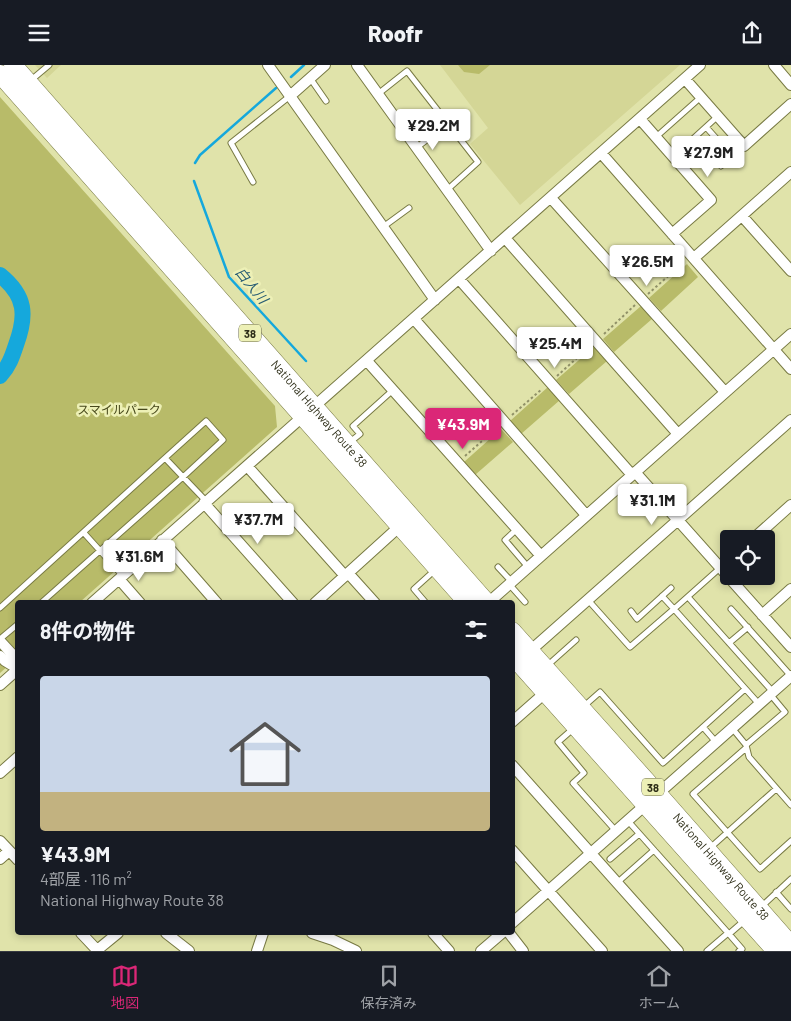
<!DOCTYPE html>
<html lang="ja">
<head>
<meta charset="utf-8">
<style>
  :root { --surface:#171b24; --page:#20242c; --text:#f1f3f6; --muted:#9ea1a6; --line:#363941; --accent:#db2777 }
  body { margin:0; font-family:Barlow,"Noto Sans JP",sans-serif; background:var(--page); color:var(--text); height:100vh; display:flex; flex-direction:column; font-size:19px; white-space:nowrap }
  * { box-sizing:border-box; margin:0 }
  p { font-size:16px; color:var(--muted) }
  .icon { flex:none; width:28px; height:28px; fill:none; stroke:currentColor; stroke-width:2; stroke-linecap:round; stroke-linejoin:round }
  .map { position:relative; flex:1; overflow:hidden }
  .details { position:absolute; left:15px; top:535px; width:500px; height:335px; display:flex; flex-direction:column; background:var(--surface); border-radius:5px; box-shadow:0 2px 8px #0003 }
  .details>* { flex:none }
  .buttons { position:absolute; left:720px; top:465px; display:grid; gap:10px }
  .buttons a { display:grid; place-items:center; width:55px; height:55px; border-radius:5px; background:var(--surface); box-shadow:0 2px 8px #0003; font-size:25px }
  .price { position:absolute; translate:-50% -42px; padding:0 11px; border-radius:5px; background:#fff; color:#222; font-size:16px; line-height:32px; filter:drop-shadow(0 1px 2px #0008) }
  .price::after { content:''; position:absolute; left:50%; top:30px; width:15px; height:11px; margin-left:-8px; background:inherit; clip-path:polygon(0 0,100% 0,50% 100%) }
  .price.active { background:var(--accent); color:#fff }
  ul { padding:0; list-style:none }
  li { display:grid; align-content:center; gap:10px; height:265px; padding:0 25px }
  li+li { border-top:1px solid var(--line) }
  li span { display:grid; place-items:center; height:155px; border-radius:5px; color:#555 }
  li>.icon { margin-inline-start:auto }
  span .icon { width:90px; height:90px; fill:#fffc; stroke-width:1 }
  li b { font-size:21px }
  h2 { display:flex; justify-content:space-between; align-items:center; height:60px; padding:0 25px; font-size:21px }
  header { display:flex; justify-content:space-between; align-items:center; height:65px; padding:0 25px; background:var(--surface); font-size:22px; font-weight:800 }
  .tab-bar { display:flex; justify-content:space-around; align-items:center; height:70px; border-top:1px solid var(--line); background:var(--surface); font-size:14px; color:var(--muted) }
  .tab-bar a { display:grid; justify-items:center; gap:2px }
  .tab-bar .active { color:var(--accent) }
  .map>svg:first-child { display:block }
  .built { fill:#d4d696 }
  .green { fill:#b8bb69 }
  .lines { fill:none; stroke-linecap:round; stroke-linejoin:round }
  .stream { stroke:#15a8dc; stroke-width:2.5 }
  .river { stroke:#15a8dc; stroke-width:16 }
  .lane-casing { stroke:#787a44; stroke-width:7 }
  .street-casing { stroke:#787a44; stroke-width:12 }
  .highway-casing { stroke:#787a44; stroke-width:19 }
  .path { stroke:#909168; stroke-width:2; stroke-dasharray:2.5 2.5; stroke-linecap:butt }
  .lane { stroke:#fff; stroke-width:5 }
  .street { stroke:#fff; stroke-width:10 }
  .highway { stroke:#fff; stroke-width:18 }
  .labels { text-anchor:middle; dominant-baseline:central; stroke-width:5; stroke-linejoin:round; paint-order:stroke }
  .shield { fill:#edf0b6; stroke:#686948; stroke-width:1 }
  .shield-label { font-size:11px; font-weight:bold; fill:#2f2f19 }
  .park-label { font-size:12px; fill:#47481b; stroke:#edf0b6 }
  .street-label { font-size:12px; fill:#2f2f19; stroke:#edf0b6 }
  .water-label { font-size:14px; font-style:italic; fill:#2b5e74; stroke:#edf0b6 }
</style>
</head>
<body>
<header><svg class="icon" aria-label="menu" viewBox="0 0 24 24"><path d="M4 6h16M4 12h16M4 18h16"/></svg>Roofr<svg class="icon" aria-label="share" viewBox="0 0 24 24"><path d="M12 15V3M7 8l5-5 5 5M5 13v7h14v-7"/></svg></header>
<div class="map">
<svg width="791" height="886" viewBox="0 0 791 886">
  <rect width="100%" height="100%" fill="#e0e3aa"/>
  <path class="built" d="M 35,0 L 61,0 L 47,13 Z
    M 440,0 L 680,0 L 520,140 L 470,79 L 488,63 Z"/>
  <path class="green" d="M 458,0 L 490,0 L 479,9 L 464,7 Z
    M 0,32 L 275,341 L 277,362 L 80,537 L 18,538 L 17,593 L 0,608 Z
    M 687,199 L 698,212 L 661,246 L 649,233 Z
    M 641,241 L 652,254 L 614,287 L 603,274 Z
    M 594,282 L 607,296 L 569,329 L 556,315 Z
    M 548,322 L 560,335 L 521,369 L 510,356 Z
    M 501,364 L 513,377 L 475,410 L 464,397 Z"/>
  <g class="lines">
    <path class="stream" d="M 291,12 L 304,0
      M 195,98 L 200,90 L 276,23
      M 194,116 L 229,212 L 306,296"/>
    <path class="river" d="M 0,210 C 26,231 27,250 16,280 C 12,292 9,301 0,311"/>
    <defs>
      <path id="lane" d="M 310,13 L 326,36
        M 30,16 L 49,0
        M 378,29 L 407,6 L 478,97 L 447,125
        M 656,72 L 701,32
        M 695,72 L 721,101 L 732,91 L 706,62
        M 416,83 L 437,67 L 456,69
        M 673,92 L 718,51
        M 253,117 L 231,78 L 290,31
        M 383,162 L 409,143
        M 350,377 L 360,369 L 353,361 L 393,325
        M 517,464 L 505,475 L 528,502
        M 84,468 L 122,510
        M 498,502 L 512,517
        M 720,503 L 674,544 L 759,639
        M 509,519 L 525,537
        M 688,532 L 773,627
        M 588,535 L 630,582 L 674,544 L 662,531
        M 41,538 L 183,412 L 206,436
        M 426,538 L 414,524 L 435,505
        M 0,543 L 165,393 L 183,412 L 223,375 L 206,356 L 165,393
        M 731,544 L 791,611
        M 631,546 L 637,554 L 671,523
        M 0,574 L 18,559
        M 729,578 L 748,562
        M 548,600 L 576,575
        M 583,642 L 600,627 L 663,698 L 745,624
        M 703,662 L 716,677
        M 574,663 L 558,677 L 584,708 L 573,718 L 616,766
        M 732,663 L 746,680 L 749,692 L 791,740
        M 746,680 L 785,647 L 770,629
        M 746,683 L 693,729 L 760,804 L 791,776
        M 628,756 L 729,869 L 744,856
        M 710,783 L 776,724
        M 610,794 L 639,769
        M 618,817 L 654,785
        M 776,827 L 791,844
        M 761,842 L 791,814
        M 729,869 L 742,884 L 739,886
        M 707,886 L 728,868"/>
      <path id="street" d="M 268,0 L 435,235
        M 357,0 L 491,186
        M 774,0 L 791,20
        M 685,14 L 744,81 L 791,39
        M 290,31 L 325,0
        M 640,54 L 711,135 L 672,169
        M 601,88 L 791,304
        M 551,133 L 725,327
        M 742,151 L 791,206
        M 505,173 L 678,369
        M 694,193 L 791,107
        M 459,214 L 632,410
        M 414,254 L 586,450
        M 367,296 L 541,491
        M 247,401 L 345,511
        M 635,407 L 791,582
        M 204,438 L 293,538
        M 753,474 L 791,440
        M 162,475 L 217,538
        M 720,503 L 729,495
        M 348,508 L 375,538
        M 119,514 L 140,538
        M 92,538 L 700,0
        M 315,538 L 400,461
        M 488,538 L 791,269
        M 762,550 L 791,524
        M 0,576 L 12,589 L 17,604
        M 530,586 L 791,355
        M 0,591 L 5,596 L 18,604
        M 0,620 L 18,604
        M 512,657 L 546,627
        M 512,700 L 678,886
        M 0,708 L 18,692
        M 0,776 L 18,795
        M 512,785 L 602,886
        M 0,794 L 9,786
        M 512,858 L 791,611
        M 81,868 L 97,885
        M 166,868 L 189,886
        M 312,868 L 333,875 L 356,886
        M 433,868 L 449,886
        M 509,868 L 523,886
        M 96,886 L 118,868
        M 257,886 L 263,868
        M 481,886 L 502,868"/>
      <g id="highway">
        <path id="s1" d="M 13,0 L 487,538"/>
        <path d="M 0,9 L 468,538"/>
        <path id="s2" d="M 512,566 L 658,729 L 791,880"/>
        <path d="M 512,590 L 776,886"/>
      </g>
    </defs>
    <use href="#lane" class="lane-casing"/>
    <use href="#street" class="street-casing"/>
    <use href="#highway" class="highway-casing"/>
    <path class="path" d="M 648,229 L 684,197
      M 604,269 L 635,240
      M 557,311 L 589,282
      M 512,350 L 542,324
      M 465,391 L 497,363"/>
    <use href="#lane" class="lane"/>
    <use href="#street" class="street"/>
    <use href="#highway" class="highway"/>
  </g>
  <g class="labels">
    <g class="shield">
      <rect x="239" y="259.5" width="22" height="17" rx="4"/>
      <rect x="642" y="713.5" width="22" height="17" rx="4"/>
    </g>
    <g class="shield-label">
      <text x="250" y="268">38</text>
      <text x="653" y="722">38</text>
    </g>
    <g class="park-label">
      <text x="119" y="344">スマイルパーク</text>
    </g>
    <g class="street-label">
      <text stroke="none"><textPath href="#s1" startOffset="464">National Highway Route 38</textPath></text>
      <text stroke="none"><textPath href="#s2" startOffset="315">National Highway Route 38</textPath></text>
    </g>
    <g class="water-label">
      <text transform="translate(252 220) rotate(51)">白人川</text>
    </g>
  </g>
</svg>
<div class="buttons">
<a><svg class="icon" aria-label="locate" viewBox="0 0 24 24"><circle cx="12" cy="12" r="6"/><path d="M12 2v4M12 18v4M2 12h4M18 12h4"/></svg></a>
</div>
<b class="price" style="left:433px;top:86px">¥29.2M</b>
<b class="price" style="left:708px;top:113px">¥27.9M</b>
<b class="price" style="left:647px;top:222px">¥26.5M</b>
<b class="price" style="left:555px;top:304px">¥25.4M</b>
<b class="price active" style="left:463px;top:385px">¥43.9M</b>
<b class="price" style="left:652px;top:461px">¥31.1M</b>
<b class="price" style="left:258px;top:480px">¥37.7M</b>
<b class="price" style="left:139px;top:517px">¥31.6M</b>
<section class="details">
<h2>8件の物件<svg class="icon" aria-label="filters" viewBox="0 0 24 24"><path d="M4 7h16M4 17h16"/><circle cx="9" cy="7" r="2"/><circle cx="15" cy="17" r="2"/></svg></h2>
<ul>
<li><span style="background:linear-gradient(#c9d6e8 75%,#c2b280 0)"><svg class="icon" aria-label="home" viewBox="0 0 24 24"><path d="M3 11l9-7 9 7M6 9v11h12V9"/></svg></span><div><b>¥43.9M</b><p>4部屋 · 116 m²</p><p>National Highway Route 38</p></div></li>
</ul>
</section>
</div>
<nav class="tab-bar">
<a class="active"><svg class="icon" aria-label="map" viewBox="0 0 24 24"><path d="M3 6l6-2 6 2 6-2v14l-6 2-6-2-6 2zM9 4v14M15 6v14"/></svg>地図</a>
<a><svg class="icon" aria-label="saved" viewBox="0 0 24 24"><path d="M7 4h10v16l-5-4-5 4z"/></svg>保存済み</a>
<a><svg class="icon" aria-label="home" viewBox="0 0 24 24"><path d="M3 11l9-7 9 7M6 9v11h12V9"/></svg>ホーム</a>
</nav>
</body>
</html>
